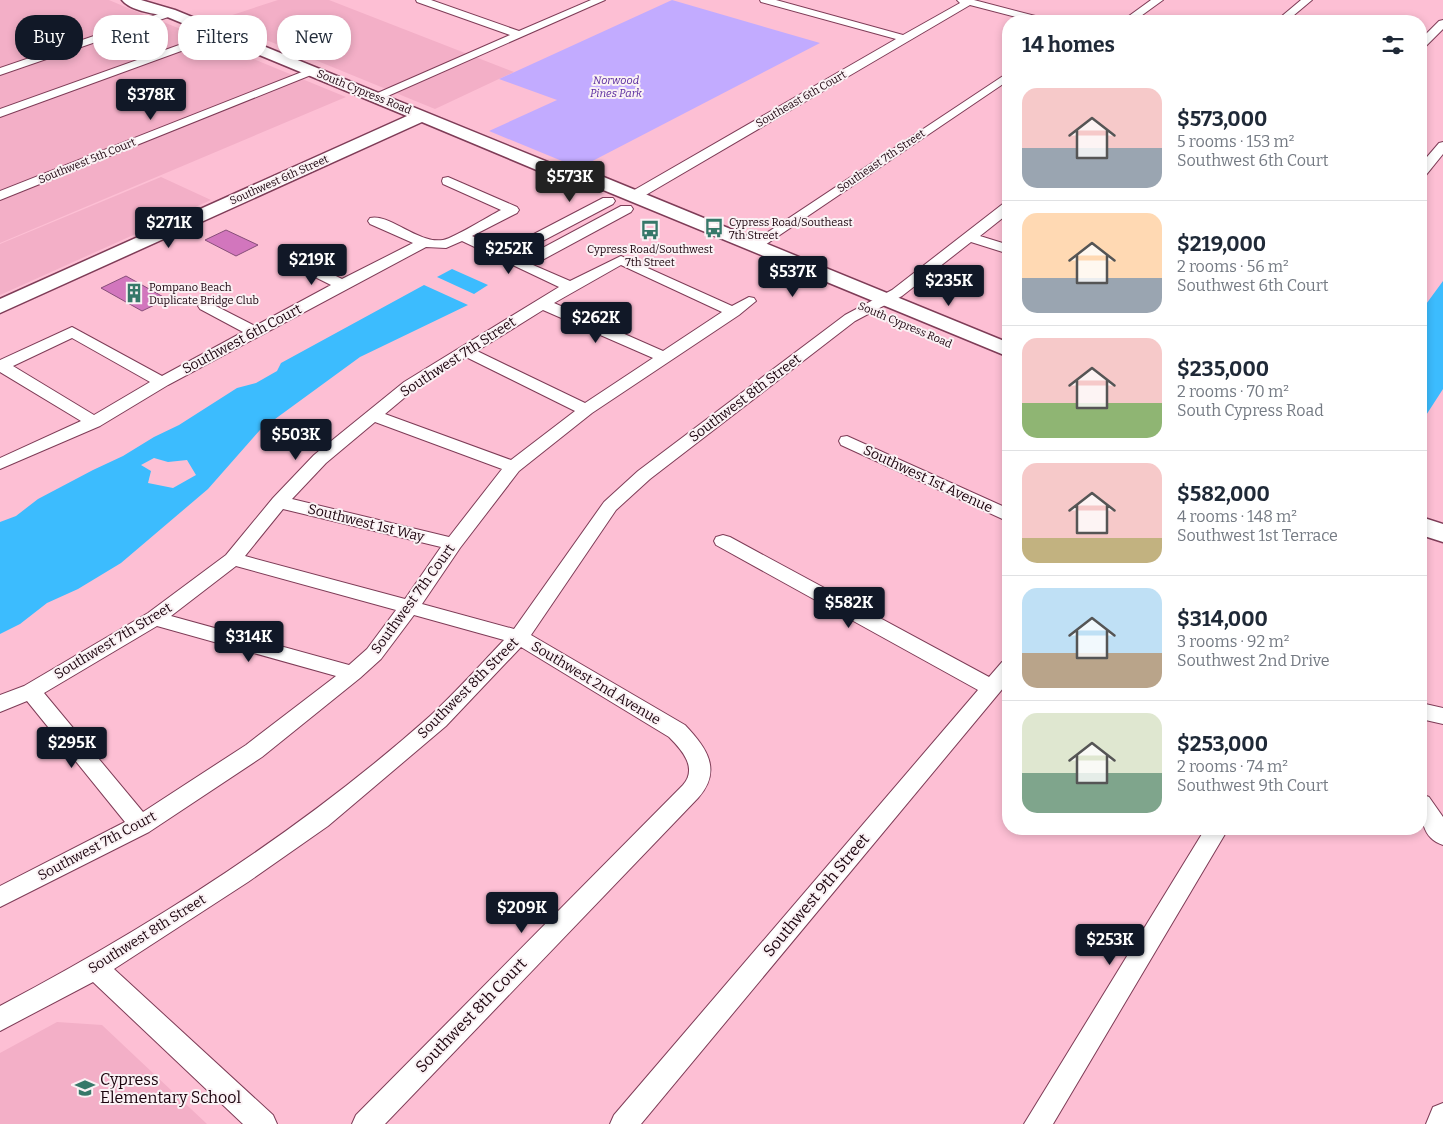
<!DOCTYPE html>
<html lang="en">
<head>
<meta charset="utf-8">
<style>
  :root { --surface:#fff; --page:#f2f2f3; --text:#1f2937; --muted:#747a83; --line:#e0e1e3; --accent:#111827 }
  body { margin:0; font-family:Bitter,serif; background:var(--page); color:var(--text); height:100vh; display:flex; flex-direction:column; font-size:19px; white-space:nowrap }
  * { box-sizing:border-box; margin:0 }
  p { font-size:16px; color:var(--muted) }
  .icon { flex:none; width:28px; height:28px; fill:none; stroke:currentColor; stroke-width:2; stroke-linecap:round; stroke-linejoin:round }
  .map { position:relative; flex:1; overflow:hidden }
  .drawer { position:absolute; left:1002px; top:15px; width:425px; height:820px; display:flex; flex-direction:column; background:var(--surface); border-radius:20px; box-shadow:0 2px 8px #0003 }
  .drawer>* { flex:none }
  .banner { position:absolute; left:15px; top:15px; width:475px; height:45px; display:flex; gap:10px }
  .price { position:absolute; translate:-50% -42px; padding:0 11px; border-radius:5px; background:var(--accent); color:#fff; font-size:16px; line-height:32px; filter:drop-shadow(0 1px 2px #0008) }
  .price::after { content:''; position:absolute; left:50%; top:30px; width:15px; height:11px; margin-left:-8px; background:inherit; clip-path:polygon(0 0,100% 0,50% 100%) }
  .price.selected { background:#222; color:#fff }
  ul { padding:0; list-style:none }
  li { display:flex; align-items:center; gap:15px; height:125px; padding:0 20px }
  li+li { border-top:1px solid var(--line) }
  li span { display:grid; place-items:center; flex:none; width:140px; height:100px; border-radius:15px; color:#555 }
  li>.icon { margin-inline-start:auto }
  span .icon { width:60px; height:60px; fill:#fffc; stroke-width:1 }
  li b { font-size:21px }
  h2 { display:flex; justify-content:space-between; align-items:center; height:60px; padding:0 20px; font-size:21px }
  .tag { padding:0 18px; border-radius:20px; background:var(--surface); box-shadow:0 2px 8px #0003; font-size:18px; line-height:45px }
  .tag.selected { background:var(--accent); color:#fff }
  .map>svg:first-child { display:block }
  .built { fill:#f3afc7 }
  .green { fill:#c2abff }
  .water { fill:#3cbcfe; fill-rule:evenodd }
  .building { fill:#d276bd; stroke:#874e79 }
  .lines { fill:none; stroke-linecap:round; stroke-linejoin:round }
  .street-casing { stroke:#7e3c57; stroke-width:2 }
  .secondary-casing { stroke:#7e3c57; stroke-width:3 }
  .street { fill:#fff; fill-rule:evenodd }
  .secondary { fill:#fff; fill-rule:evenodd }
  .labels { text-anchor:middle; dominant-baseline:central; stroke-width:4; stroke-linejoin:round; paint-order:stroke }
  .far-park-label { font-size:11px; font-style:italic; fill:#582a9d; stroke:#faf1f4 }
  .far-street-label { font-size:11px; fill:#1b030d; stroke:#faf1f4 }
  .far-poi-label { font-size:11px; fill:#1b030d; stroke:#faf1f4; text-anchor:start }
  .street-label { font-size:14px; fill:#1b030d; stroke:#faf1f4 }
  .near-street-label { font-size:16px; fill:#1b030d; stroke:#faf1f4 }
  .near-poi-label { font-size:16px; fill:#1b030d; stroke:#faf1f4; text-anchor:start }
</style>
</head>
<body>
<div class="map">
<svg width="1443" height="1124" viewBox="0 0 1443 1124">
  <rect width="100%" height="100%" fill="#fdbfd4"/>
  <path class="built" d="M 0,0 L 109,0 L 149,17 L 0,69 Z
    M 278,0 L 329,0 L 514,72 L 435,109 L 217,20 Z
    M 161,21 L 346,97 L 0,243 L 0,76 Z
    M 161,177 L 211,200 L 0,295 L 0,244 Z
    M 57,1022 L 102,1025 L 207,1124 L 0,1124 L 0,1053 Z"/>
  <path class="green" d="M 672,0 L 820,43 L 579,168 L 489,131 L 557,100 L 499,79 Z"/>
  <path class="water" d="M 452,269 L 488,285 L 474,294 L 437,277 Z
    M 1443,281 L 1443,389 L 1421,423 L 1421,311 Z
    M 424,285 L 468,305 L 360,357 L 260,430 L 208,489 L 121,563 L 78,589 L 47,603 L 20,624 L 0,634 L 0,522 L 16,516 L 38,499 L 93,470 L 123,456 L 154,437 L 179,425 L 237,388 L 256,383 L 277,371 L 281,363 ZM 154,458 L 168,462 L 187,460 L 196,475 L 173,488 L 148,483 L 151,471 L 141,465 Z"/>
  <path class="building" d="M 226,230 L 258,245 L 236,256 L 205,240 Z
    M 126,276 L 167,299 L 142,311 L 101,288 Z"/>
  <g class="lines">
    <defs>
      <path id="street" d="M 416,0 L 431,0 L 519,31 L 591,0 L 605,0 L 381,99 L 373,99 L 371,97 L 373,95 L 510,35 L 417,2 Z
        M 760,0 L 776,0 L 903,35 L 960,3 L 957,0 L 974,0 L 1047,19 L 1048,21 L 1032,21 L 970,5 L 639,199 L 629,199 L 627,196 L 629,193 L 896,39 L 761,2 Z
        M 1151,0 L 1163,0 L 1134,21 L 1122,21 Z
        M 1301,0 L 1312,0 L 1287,21 L 1276,21 Z
        M 170,10 L 174,11 L 175,13 L 174,15 L 0,75 L 0,68 Z
        M 1443,20 L 1443,29 L 1425,47 L 1421,48 L 1421,39 L 1439,21 Z
        M 221,30 L 225,31 L 226,33 L 225,35 L 0,117 L 0,109 Z
        M 312,68 L 318,71 L 316,73 L 0,200 L 0,191 Z
        M 1009,72 L 1009,80 L 759,249 L 754,250 L 747,246 Z
        M 1443,142 L 1443,154 L 1426,175 L 1421,176 L 1421,164 L 1439,143 Z
        M 448,177 L 517,207 L 519,210 L 517,213 L 472,236 L 503,250 L 603,198 L 613,198 L 615,201 L 613,204 L 514,256 L 522,259 L 621,206 L 631,206 L 633,209 L 631,212 L 533,265 L 570,281 L 621,256 L 732,306 L 749,297 L 754,298 L 756,301 L 739,315 L 592,413 L 519,471 L 460,548 L 422,604 L 514,629 L 604,502 L 638,471 L 845,315 L 892,290 L 1004,203 L 1009,202 L 1009,213 L 980,236 L 1009,245 L 1009,254 L 971,242 L 902,296 L 855,321 L 650,479 L 616,510 L 531,635 L 685,725 C 706,747 723,770 698,798 L 385,1124 L 352,1124 L 356,1115 L 683,785 C 698,768 682,750 669,737 L 521,647 L 446,726 L 328,826 L 248,882 L 114,969 L 273,1115 L 277,1124 L 243,1124 L 93,982 L 0,1031 L 0,1006 C 153,925 301,831 430,716 C 456,692 480,665 504,640 L 414,615 L 381,659 L 360,678 L 262,757 L 149,832 L 0,907 L 0,886 L 125,822 L 27,701 L 0,712 L 0,695 L 24,686 L 148,613 L 226,555 L 273,498 L 314,455 L 404,382 L 559,287 L 462,241 L 446,248 L 426,247 L 168,385 L 100,426 L 0,469 L 0,458 L 81,421 L 0,372 L 0,360 L 72,327 L 162,376 L 243,332 L 200,309 L 198,306 L 200,303 L 210,303 L 255,326 L 331,285 L 289,264 L 287,261 L 289,258 L 299,258 L 342,279 L 413,243 L 370,224 L 368,221 L 370,218 C 389,213 418,244 443,240 C 454,238 489,216 501,210 L 443,184 L 442,181 L 443,178 ZM 621,265 L 722,312 L 663,351 L 554,303 ZM 543,310 L 653,358 L 585,403 L 477,351 ZM 72,338 L 150,382 L 94,415 L 13,366 ZM 466,357 L 575,411 L 511,460 L 385,414 L 416,388 ZM 375,422 L 502,469 L 449,537 L 292,499 L 326,463 ZM 283,509 L 441,547 L 405,599 L 245,556 ZM 236,566 L 396,610 L 367,649 L 349,665 L 171,616 ZM 157,626 L 336,676 L 246,745 L 143,812 L 44,693 Z
        M 847,436 L 1009,509 L 1009,522 L 841,445 L 839,441 L 841,437 Z
        M 723,535 L 730,537 L 989,677 L 1002,662 L 1009,660 L 1009,681 L 641,1124 L 610,1124 L 614,1115 L 978,690 L 716,545 L 714,541 L 716,537 Z
        M 1421,703 L 1443,708 L 1443,724 L 1421,719 Z
        M 1421,794 L 1429,797 L 1443,817 L 1443,845 C 1420,838 1421,814 1421,794 Z
        M 1205,829 L 1228,829 L 1053,1124 L 1024,1124 Z
        M 1443,1103 L 1443,1124 L 1426,1124 L 1433,1107 Z"/>
      <path id="secondary" d="M 122,0 L 141,0 L 175,10 L 560,167 L 589,171 L 1009,343 L 1009,357 L 579,180 L 551,176 L 422,122 L 0,313 L 0,299 L 407,116 L 165,16 C 152,13 131,11 122,0 Z
        M 1421,517 L 1443,524 L 1443,542 L 1421,535 Z"/>
    </defs>
    <use href="#street" class="street-casing"/>
    <use href="#secondary" class="secondary-casing"/>
    <use href="#street" class="street"/>
    <use href="#secondary" class="secondary"/>
  </g>
  <defs>
    <symbol id="bus-bare" viewBox="-9 -9 18 18"><path d="M-5-6H5V4H4V6H2V4H-2V6H-4V4H-5ZM-3.5-4V0h7V-4ZM-3.5 1.2v1.5H-2V1.2ZM2 1.2v1.5H3.5V1.2Z" fill="#367869" stroke="#faf1f4" stroke-width="2.5" paint-order="stroke"/></symbol>
    <symbol id="building-bare" viewBox="-9 -9 18 18"><path d="M-4-6H4V6H1V3H-1V6H-4ZM-2.5-4.3h1.7v1.8h-1.7ZM.8-4.3h1.7v1.8H.8ZM-2.5-1h1.7V.8h-1.7ZM.8-1h1.7V.8H.8Z" fill="#367869" stroke="#faf1f4" stroke-width="2.5" paint-order="stroke"/></symbol>
    <symbol id="school-bare" viewBox="-9 -9 18 18"><path d="M0-5L7-2L0 1L-7-2ZM-4 1L0 2.5L4 1V4Q0 6-4 4Z" fill="#367869" stroke="#faf1f4" stroke-width="2.5" paint-order="stroke"/></symbol>
  </defs>
  <g fill-rule="evenodd">
    <use href="#bus-bare" x="700" y="214" width="28" height="28"/>
    <use href="#bus-bare" x="636" y="216" width="28" height="28"/>
    <use href="#building-bare" x="120" y="279" width="28" height="28"/>
    <use href="#school-bare" x="71" y="1074" width="28" height="28"/>
  </g>
  <g class="labels">
    <g class="far-park-label">
      <text x="616" y="80">Norwood<tspan x="616" dy="13">Pines Park</tspan></text>
    </g>
    <g class="far-street-label">
      <text transform="translate(364 92) rotate(22)">South Cypress Road</text>
      <text transform="translate(801 99) rotate(-30)">Southeast 6th Court</text>
      <text transform="translate(87 161) rotate(-22)">Southwest 5th Court</text>
      <text transform="translate(881 161) rotate(-34)">Southeast 7th Street</text>
      <text transform="translate(279 180) rotate(-24)">Southwest 6th Street</text>
      <text transform="translate(905 325) rotate(23)">South Cypress Road</text>
    </g>
    <g class="far-poi-label">
      <text x="729" y="222">Cypress Road/Southeast<tspan x="729" dy="13">7th Street</tspan></text>
      <text x="650" y="249" text-anchor="middle">Cypress Road/Southwest<tspan x="650" dy="13">7th Street</tspan></text>
      <text x="149" y="287">Pompano Beach<tspan x="149" dy="13">Duplicate Bridge Club</tspan></text>
    </g>
    <g class="street-label">
      <text transform="translate(242 339) rotate(-28)">Southwest 6th Court</text>
      <text transform="translate(458 357) rotate(-33)">Southwest 7th Street</text>
      <text transform="translate(745 398) rotate(-37)">Southwest 8th Street</text>
      <text transform="translate(928 479) rotate(25)">Southwest 1st Avenue</text>
      <text transform="translate(366 523) rotate(14)">Southwest 1st Way</text>
      <text transform="translate(413 599) rotate(-54)">Southwest 7th Court</text>
      <text transform="translate(113 641) rotate(-31)">Southwest 7th Street</text>
      <text transform="translate(596 683) rotate(31)">Southwest 2nd Avenue</text>
      <text transform="translate(468 688) rotate(-45)">Southwest 8th Street</text>
      <text transform="translate(97 846) rotate(-28)">Southwest 7th Court</text>
      <text transform="translate(147 934) rotate(-32)">Southwest 8th Street</text>
    </g>
    <g class="near-street-label">
      <text transform="translate(816 895) rotate(-50)">Southwest 9th Street</text>
      <text transform="translate(471 1015) rotate(-46)">Southwest 8th Court</text>
    </g>
    <g class="near-poi-label">
      <text x="100" y="1079">Cypress<tspan x="100" dy="18">Elementary School</tspan></text>
    </g>
  </g>
</svg>
<b class="price" style="left:151px;top:121px">$378K</b>
<b class="price selected" style="left:570px;top:203px">$573K</b>
<b class="price" style="left:169px;top:249px">$271K</b>
<b class="price" style="left:509px;top:275px">$252K</b>
<b class="price" style="left:312px;top:286px">$219K</b>
<b class="price" style="left:793px;top:298px">$537K</b>
<b class="price" style="left:949px;top:307px">$235K</b>
<b class="price" style="left:596px;top:344px">$262K</b>
<b class="price" style="left:296px;top:461px">$503K</b>
<b class="price" style="left:849px;top:629px">$582K</b>
<b class="price" style="left:249px;top:663px">$314K</b>
<b class="price" style="left:72px;top:769px">$295K</b>
<b class="price" style="left:522px;top:934px">$209K</b>
<b class="price" style="left:1110px;top:966px">$253K</b>
<div class="banner">
<a class="tag selected">Buy</a>
<a class="tag">Rent</a>
<a class="tag">Filters</a>
<a class="tag">New</a>
</div>
<section class="drawer">
<h2>14 homes<svg class="icon" aria-label="filters" viewBox="0 0 24 24"><path d="M4 7h16M4 17h16"/><circle cx="9" cy="7" r="2"/><circle cx="15" cy="17" r="2"/></svg></h2>
<ul>
<li><span style="background:linear-gradient(#f6c9c9 60%,#9aa5b1 0)"><svg class="icon" aria-label="home" viewBox="0 0 24 24"><path d="M3 11l9-7 9 7M6 9v11h12V9"/></svg></span><div><b>$573,000</b><p>5 rooms · 153 m²</p><p>Southwest 6th Court</p></div></li>
<li><span style="background:linear-gradient(#ffd9b3 65%,#9aa5b1 0)"><svg class="icon" aria-label="home" viewBox="0 0 24 24"><path d="M3 11l9-7 9 7M6 9v11h12V9"/></svg></span><div><b>$219,000</b><p>2 rooms · 56 m²</p><p>Southwest 6th Court</p></div></li>
<li><span style="background:linear-gradient(#f6c9c9 65%,#8fb573 0)"><svg class="icon" aria-label="home" viewBox="0 0 24 24"><path d="M3 11l9-7 9 7M6 9v11h12V9"/></svg></span><div><b>$235,000</b><p>2 rooms · 70 m²</p><p>South Cypress Road</p></div></li>
<li><span style="background:linear-gradient(#f6c9c9 75%,#c2b280 0)"><svg class="icon" aria-label="home" viewBox="0 0 24 24"><path d="M3 11l9-7 9 7M6 9v11h12V9"/></svg></span><div><b>$582,000</b><p>4 rooms · 148 m²</p><p>Southwest 1st Terrace</p></div></li>
<li><span style="background:linear-gradient(#bfe0f5 65%,#b9a48a 0)"><svg class="icon" aria-label="home" viewBox="0 0 24 24"><path d="M3 11l9-7 9 7M6 9v11h12V9"/></svg></span><div><b>$314,000</b><p>3 rooms · 92 m²</p><p>Southwest 2nd Drive</p></div></li>
<li><span style="background:linear-gradient(#dfe7d0 60%,#7fa58c 0)"><svg class="icon" aria-label="home" viewBox="0 0 24 24"><path d="M3 11l9-7 9 7M6 9v11h12V9"/></svg></span><div><b>$253,000</b><p>2 rooms · 74 m²</p><p>Southwest 9th Court</p></div></li>
</ul>
</section>
</div>
</body>
</html>
